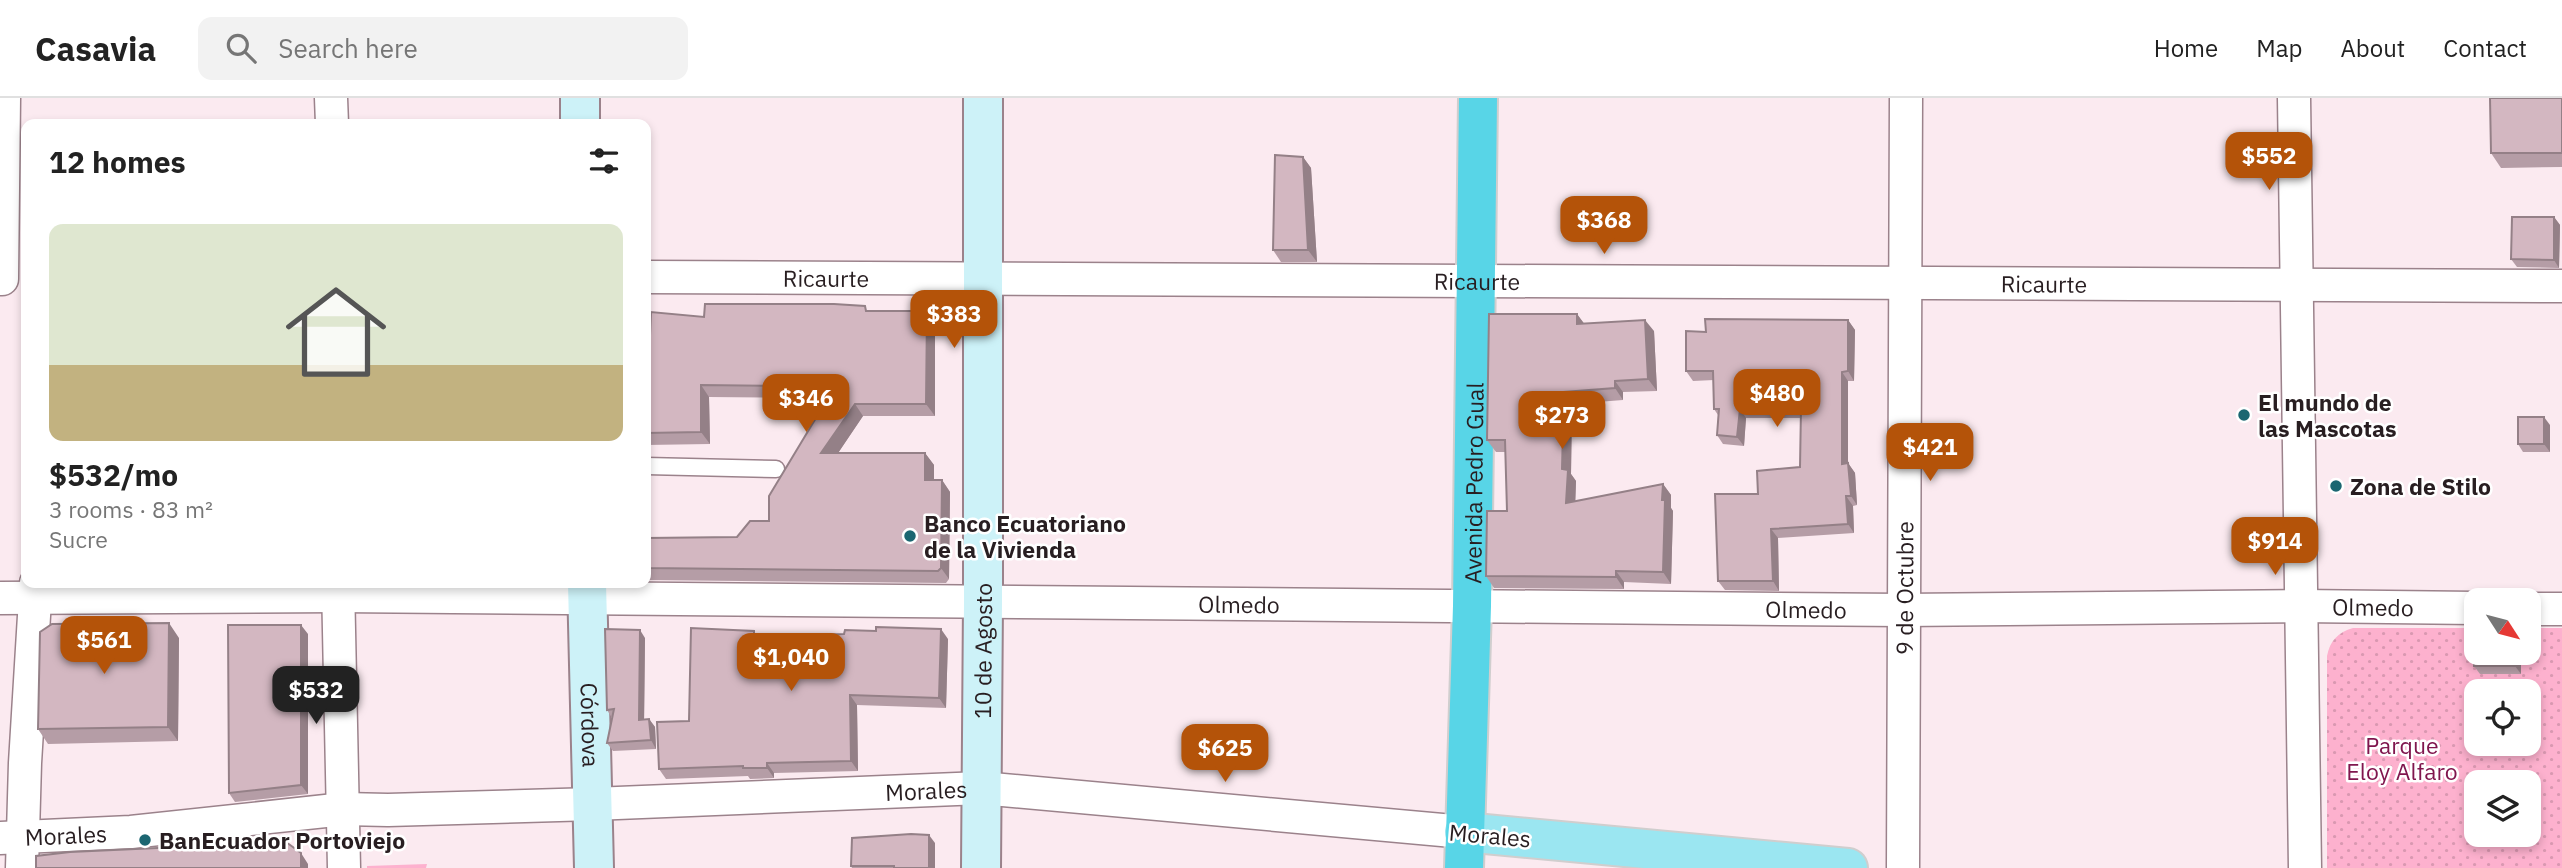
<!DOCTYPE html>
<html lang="en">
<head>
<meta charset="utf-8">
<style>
  :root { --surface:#fff; --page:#f2f2f2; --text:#222; --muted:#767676; --line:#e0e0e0; --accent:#b45309 }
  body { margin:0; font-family:"IBM Plex Sans",sans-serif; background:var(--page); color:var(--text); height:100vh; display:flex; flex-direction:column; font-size:26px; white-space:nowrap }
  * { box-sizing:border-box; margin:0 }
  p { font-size:23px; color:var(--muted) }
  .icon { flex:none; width:38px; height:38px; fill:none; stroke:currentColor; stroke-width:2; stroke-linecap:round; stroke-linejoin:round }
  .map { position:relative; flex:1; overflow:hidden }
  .panel { position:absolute; left:21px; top:21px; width:630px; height:469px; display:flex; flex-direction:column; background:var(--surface); border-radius:14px; box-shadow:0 4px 10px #0003 }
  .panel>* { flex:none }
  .needle { width:46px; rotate:126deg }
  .fabs { position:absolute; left:2464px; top:490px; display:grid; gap:14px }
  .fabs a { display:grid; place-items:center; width:77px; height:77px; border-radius:14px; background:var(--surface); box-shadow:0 4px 10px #0003; font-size:35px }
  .price { position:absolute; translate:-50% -60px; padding:0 16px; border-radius:14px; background:var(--accent); color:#fff; font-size:23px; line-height:46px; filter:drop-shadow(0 2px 4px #0008) }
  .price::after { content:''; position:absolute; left:50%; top:42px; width:21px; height:16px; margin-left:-10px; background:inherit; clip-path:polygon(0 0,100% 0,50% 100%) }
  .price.selected { background:#222; color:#fff }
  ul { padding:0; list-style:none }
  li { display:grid; align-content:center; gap:14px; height:371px; padding:0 28px }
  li+li { border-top:2px solid var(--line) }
  li span { display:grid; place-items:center; height:217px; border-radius:14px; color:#555 }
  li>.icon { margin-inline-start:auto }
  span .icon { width:126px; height:126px; fill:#fffc; stroke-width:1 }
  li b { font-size:30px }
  h2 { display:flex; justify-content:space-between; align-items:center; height:84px; padding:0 28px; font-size:30px }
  header { display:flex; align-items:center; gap:42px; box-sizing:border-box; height:98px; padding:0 35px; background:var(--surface); border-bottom:2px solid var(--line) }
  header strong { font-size:33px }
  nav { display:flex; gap:38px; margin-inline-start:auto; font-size:24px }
  .search { width:490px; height:63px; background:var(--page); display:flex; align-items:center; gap:18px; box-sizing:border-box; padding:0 24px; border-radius:14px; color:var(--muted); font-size:26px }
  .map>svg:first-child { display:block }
  .grass { fill:url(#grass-dots); fill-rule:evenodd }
  .garden { fill:#fdb1ce }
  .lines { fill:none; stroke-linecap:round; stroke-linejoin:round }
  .lane-casing { stroke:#9b828b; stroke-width:19 }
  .street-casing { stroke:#9b828b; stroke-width:35 }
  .secondary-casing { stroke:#9b828b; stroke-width:42 }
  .primary-casing { stroke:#d0cece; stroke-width:42 }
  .highway-casing { stroke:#d0cece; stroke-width:42 }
  .lane { stroke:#fff; stroke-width:16 }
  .street { stroke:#fff; stroke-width:32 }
  .secondary { stroke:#cdf2f8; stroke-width:38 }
  .primary { stroke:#9be6f1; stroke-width:38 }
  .highway { stroke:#58d5e7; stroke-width:38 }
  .wall { fill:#b59da6 }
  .shaded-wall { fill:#948087 }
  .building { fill:#d3b7c1; stroke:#948087; stroke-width:2 }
  .poi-dot { fill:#1b6671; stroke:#fff; stroke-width:2.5 }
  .labels { text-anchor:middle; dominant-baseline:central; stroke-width:5; stroke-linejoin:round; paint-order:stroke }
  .street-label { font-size:23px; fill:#281e21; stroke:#fff }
  .poi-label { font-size:23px; font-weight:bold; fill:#281e21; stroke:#fff; text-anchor:start }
  .park-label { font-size:23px; fill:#80164e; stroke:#fff }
</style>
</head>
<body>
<header>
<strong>Casavia</strong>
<div class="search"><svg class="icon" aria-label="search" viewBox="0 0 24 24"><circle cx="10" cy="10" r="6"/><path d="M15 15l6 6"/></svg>Search here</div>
<nav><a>Home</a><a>Map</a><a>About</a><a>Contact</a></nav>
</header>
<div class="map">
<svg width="2562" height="770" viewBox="0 0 2562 770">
  <defs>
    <pattern id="grass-dots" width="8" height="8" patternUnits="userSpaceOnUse" patternTransform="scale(1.75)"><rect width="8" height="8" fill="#fdb1ce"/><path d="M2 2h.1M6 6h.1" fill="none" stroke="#d998b1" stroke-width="1.8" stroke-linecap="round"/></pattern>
  </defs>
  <rect width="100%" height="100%" fill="#fbeaf0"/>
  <path class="grass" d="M 2353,530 L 2476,530 L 2476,555 L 2529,555 L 2529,530 L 2562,530 L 2562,770 L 2327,770 L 2327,558 C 2330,543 2338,534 2353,530 ZM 2476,593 L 2529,593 L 2529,646 L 2476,646 ZM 2476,684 L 2529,684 L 2529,737 L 2476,737 Z"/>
  <path class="garden" d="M 427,766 L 426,770 L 367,770 L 367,768 Z"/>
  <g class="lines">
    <defs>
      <path id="lane" d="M 646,368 L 776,371"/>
      <g id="street">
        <path d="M 331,0 L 332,26"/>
        <path d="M 2294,0 L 2305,770"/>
        <path id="s1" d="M 646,179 L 2562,188"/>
        <path d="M 2,181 L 4,0"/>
        <path d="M 338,485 L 344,770"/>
        <path id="s2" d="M 0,500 L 339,498 L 1903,512 L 2301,508 L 2476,510"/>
        <path d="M 2529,511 L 2562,511"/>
        <path id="s3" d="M 0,740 L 131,734 L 344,711 L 388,712 L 593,706 L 981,690 L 1464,734"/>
        <path d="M 22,770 L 25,665 L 36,485"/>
        <path id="s4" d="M 1903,770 L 1906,0"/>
      </g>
      <g id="secondary">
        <path d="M 580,0 L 580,26"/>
        <path id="s5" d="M 587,485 L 594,770"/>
        <path id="s6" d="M 981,770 L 983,504 L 983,0"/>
      </g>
      <path id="primary" d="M 1464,734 L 1848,770"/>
      <g id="highway">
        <path id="s7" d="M 1464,770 L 1472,508 L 1478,0"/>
      </g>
    </defs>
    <use href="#lane" class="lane-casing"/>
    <use href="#street" class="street-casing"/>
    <use href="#secondary" class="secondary-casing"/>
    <use href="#primary" class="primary-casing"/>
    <use href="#highway" class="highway-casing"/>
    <use href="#lane" class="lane"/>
    <use href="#street" class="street"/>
    <use href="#secondary" class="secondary"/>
    <use href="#primary" class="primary"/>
    <use href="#highway" class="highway"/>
  </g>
  <path class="wall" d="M 2562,0 L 2562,69 L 2501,70 L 2491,55 Z
    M 1303,59 L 1311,70 L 1317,164 L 1281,164 L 1273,152 Z
    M 2554,119 L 2560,127 L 2559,170 L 2517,169 L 2511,161 Z
    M 869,213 L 935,225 L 935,318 L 863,318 L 838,355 L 925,355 L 934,367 L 934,382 L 942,382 L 950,394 L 949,481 L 946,485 L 646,482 L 646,440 L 737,439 L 769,423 L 827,302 L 803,302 L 801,300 L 709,299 L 710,346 L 646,347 L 646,284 L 648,284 L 704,219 Z
    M 1577,216 L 1584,226 L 1654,233 L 1657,293 L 1623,294 L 1623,302 L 1572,306 L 1571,376 L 1576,383 L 1575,403 L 1663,386 L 1671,397 L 1671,410 L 1673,413 L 1671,486 L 1624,484 L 1624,491 L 1494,490 L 1486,478 L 1507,413 L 1505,354 L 1496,354 L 1487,342 Z
    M 1848,222 L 1855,232 L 1854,283 L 1848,283 L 1848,365 L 1855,375 L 1857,407 L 1853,408 L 1854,435 L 1778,440 L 1779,493 L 1725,492 L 1718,483 L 1758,396 L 1800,369 L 1800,320 L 1746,320 L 1744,348 L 1723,346 L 1717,337 L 1718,317 L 1714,311 L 1714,282 L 1693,283 L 1686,273 L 1706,234 Z
    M 2550,327 L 2550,354 L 2523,354 L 2518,346 Z
    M 308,536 L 308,696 L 235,704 L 229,695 Z
    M 757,538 L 948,541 L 946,610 L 857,607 L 858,673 L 774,675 L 774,680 L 750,681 L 748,678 L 666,681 L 659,671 L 689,623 Z
    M 179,540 L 178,643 L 48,646 L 38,631 Z
    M 645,540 L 644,621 L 649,621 L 655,629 L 656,651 L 613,653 L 607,645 L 612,620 L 607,612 Z
    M 2521,555 L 2521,576 L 2480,576 L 2474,568 Z
    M 935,745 L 935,770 L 852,770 L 851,768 Z"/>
  <path class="shaded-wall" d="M 1303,59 L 1311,70 L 1317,164 L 1308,152 Z
    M 2554,119 L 2560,127 L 2559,170 L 2554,162 Z
    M 927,213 L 935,225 L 935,318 L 926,306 Z
    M 1577,216 L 1586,228 L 1577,226 Z
    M 1645,222 L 1654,233 L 1657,293 L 1648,281 Z
    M 1848,222 L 1855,232 L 1854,283 L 1848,273 Z
    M 1842,274 L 1848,283 L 1848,365 L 1855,375 L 1857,407 L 1851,398 L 1842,366 Z
    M 1615,283 L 1623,294 L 1623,302 L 1615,290 Z
    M 701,287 L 709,299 L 710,346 L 701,334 Z
    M 1564,294 L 1572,306 L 1571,376 L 1576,383 L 1575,417 L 1566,405 L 1562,371 Z
    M 855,306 L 863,318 L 830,367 L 821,355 Z
    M 1740,311 L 1746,320 L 1744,348 L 1737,339 Z
    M 2544,319 L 2550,327 L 2550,354 L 2544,346 Z
    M 925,355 L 934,367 L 934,394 L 925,382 Z
    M 942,382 L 950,394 L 949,481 L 941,470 Z
    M 1663,386 L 1671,397 L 1671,410 L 1673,413 L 1671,486 L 1663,474 Z
    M 1846,398 L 1853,408 L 1854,435 L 1848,426 Z
    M 1771,431 L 1778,440 L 1779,493 L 1773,483 Z
    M 1616,473 L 1624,484 L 1624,491 L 1616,479 Z
    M 169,525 L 179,540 L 178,643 L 168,629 Z
    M 301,527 L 308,536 L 308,696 L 301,687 Z
    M 941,531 L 948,541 L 946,610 L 939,600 Z
    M 640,532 L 645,540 L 644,630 L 639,622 Z
    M 2515,555 L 2521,555 L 2521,576 L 2515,568 Z
    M 850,597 L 857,607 L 858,673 L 851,663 Z
    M 649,621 L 655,629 L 656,651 L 651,642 Z
    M 767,665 L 774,675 L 774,680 L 767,670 Z
    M 929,737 L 935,745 L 935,770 L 929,770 Z
    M 301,755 L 308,766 L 308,770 L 301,770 Z"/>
  <path class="building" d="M 2490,0 L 2562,0 L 2562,55 L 2491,55 Z
    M 1275,57 L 1303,59 L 1308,152 L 1273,152 Z
    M 2512,119 L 2554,119 L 2554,162 L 2511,161 Z
    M 705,206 L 834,206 L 865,208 L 866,213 L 927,213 L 926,306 L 855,306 L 821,355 L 925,355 L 925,382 L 942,382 L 941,470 L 938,473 L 646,470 L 646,440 L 737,439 L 750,423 L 769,423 L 769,398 L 834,290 L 795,290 L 795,288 L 701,287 L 701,334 L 646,335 L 646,284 L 648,284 L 651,214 L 704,219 Z
    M 1489,216 L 1577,216 L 1577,226 L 1645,222 L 1648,281 L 1615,283 L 1615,290 L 1564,294 L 1562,371 L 1568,372 L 1566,405 L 1663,386 L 1662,402 L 1665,402 L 1663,474 L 1616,473 L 1616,479 L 1486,478 L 1487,413 L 1507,413 L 1505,342 L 1487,342 Z
    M 1705,221 L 1848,222 L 1848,273 L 1842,274 L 1842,366 L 1848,365 L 1851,398 L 1846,398 L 1848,426 L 1771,431 L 1773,483 L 1718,483 L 1715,396 L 1758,396 L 1757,373 L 1800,369 L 1801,310 L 1740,311 L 1737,339 L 1717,337 L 1719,311 L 1714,311 L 1713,273 L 1686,273 L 1686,233 L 1706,234 Z
    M 2518,319 L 2544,319 L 2544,346 L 2518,346 Z
    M 169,525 L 168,629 L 38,631 L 40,534 L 52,526 Z
    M 228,527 L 301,527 L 301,687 L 229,695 Z
    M 876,529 L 941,531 L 939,600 L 850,597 L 851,663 L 767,665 L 767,670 L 743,670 L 743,668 L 659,671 L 657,624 L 689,623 L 691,530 L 754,533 L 754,538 L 844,536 L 845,532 L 876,533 Z
    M 605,531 L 640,532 L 639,622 L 649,621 L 651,642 L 607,645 L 614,611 L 607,612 Z
    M 2475,538 L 2476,538 L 2476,555 L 2515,555 L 2515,568 L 2474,568 Z
    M 911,736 L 929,737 L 929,770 L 894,770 L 894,768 L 851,768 L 852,740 Z
    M 286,744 L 301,755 L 301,770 L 36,770 L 36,758 L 70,754 Z"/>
  <g class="poi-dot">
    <circle cx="2244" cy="317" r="7"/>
    <circle cx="2336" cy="388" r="7"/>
    <circle cx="910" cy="438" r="7"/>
    <circle cx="145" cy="742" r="7"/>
  </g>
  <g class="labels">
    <g class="street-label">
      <text stroke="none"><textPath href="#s1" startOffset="180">Ricaurte</textPath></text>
      <text stroke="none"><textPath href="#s1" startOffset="831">Ricaurte</textPath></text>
      <text stroke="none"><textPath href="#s1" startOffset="1398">Ricaurte</textPath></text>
      <text stroke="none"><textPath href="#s7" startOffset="385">Avenida Pedro Gual</textPath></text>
      <text stroke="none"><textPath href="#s4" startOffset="280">9 de Octubre</textPath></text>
      <text stroke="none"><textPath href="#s2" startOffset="1239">Olmedo</textPath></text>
      <text stroke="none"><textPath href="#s2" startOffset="2373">Olmedo</textPath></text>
      <text stroke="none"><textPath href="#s2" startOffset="1806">Olmedo</textPath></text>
      <text stroke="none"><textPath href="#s6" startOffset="217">10 de Agosto</textPath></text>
      <text stroke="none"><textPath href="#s5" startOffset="142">Córdova</textPath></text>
      <text stroke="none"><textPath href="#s3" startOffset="928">Morales</textPath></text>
      <text stroke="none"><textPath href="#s3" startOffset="66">Morales</textPath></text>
      <text transform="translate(1490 737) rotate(5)">Morales</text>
    </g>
    <g class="poi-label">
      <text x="2258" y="304">El mundo de<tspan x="2258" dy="26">las Mascotas</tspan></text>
      <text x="2350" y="388">Zona de Stilo</text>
      <text x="924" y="425">Banco Ecuatoriano<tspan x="924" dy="26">de la Vivienda</tspan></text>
      <text x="159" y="742">BanEcuador Portoviejo</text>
    </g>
    <g class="park-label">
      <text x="2402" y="647">Parque<tspan x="2402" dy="26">Eloy Alfaro</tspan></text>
    </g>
  </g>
</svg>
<div class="fabs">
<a><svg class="needle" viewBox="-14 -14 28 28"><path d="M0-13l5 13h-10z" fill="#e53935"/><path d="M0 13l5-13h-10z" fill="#767676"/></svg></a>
<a><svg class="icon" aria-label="locate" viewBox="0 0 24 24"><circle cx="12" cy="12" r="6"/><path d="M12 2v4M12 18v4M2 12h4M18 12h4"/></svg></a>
<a><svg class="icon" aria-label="layers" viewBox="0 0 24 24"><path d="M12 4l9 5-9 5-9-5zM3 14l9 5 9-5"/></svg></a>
</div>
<b class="price" style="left:2269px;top:94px">$552</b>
<b class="price" style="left:1604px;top:158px">$368</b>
<b class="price" style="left:954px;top:252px">$383</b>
<b class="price" style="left:1777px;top:331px">$480</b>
<b class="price" style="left:806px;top:336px">$346</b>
<b class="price" style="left:1562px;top:353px">$273</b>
<b class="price" style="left:1930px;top:385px">$421</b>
<b class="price" style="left:2275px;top:479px">$914</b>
<b class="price" style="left:104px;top:578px">$561</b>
<b class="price" style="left:791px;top:595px">$1,040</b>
<b class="price selected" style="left:316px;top:628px">$532</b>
<b class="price" style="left:1225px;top:686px">$625</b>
<section class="panel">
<h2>12 homes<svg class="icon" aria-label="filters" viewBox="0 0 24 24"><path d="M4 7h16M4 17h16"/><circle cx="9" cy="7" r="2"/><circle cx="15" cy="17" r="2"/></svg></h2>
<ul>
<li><span style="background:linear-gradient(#dfe7d0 65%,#c2b280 0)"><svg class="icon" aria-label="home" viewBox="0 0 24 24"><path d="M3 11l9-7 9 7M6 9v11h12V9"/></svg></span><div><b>$532/mo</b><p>3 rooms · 83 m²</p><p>Sucre</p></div></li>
</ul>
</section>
</div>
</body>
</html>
